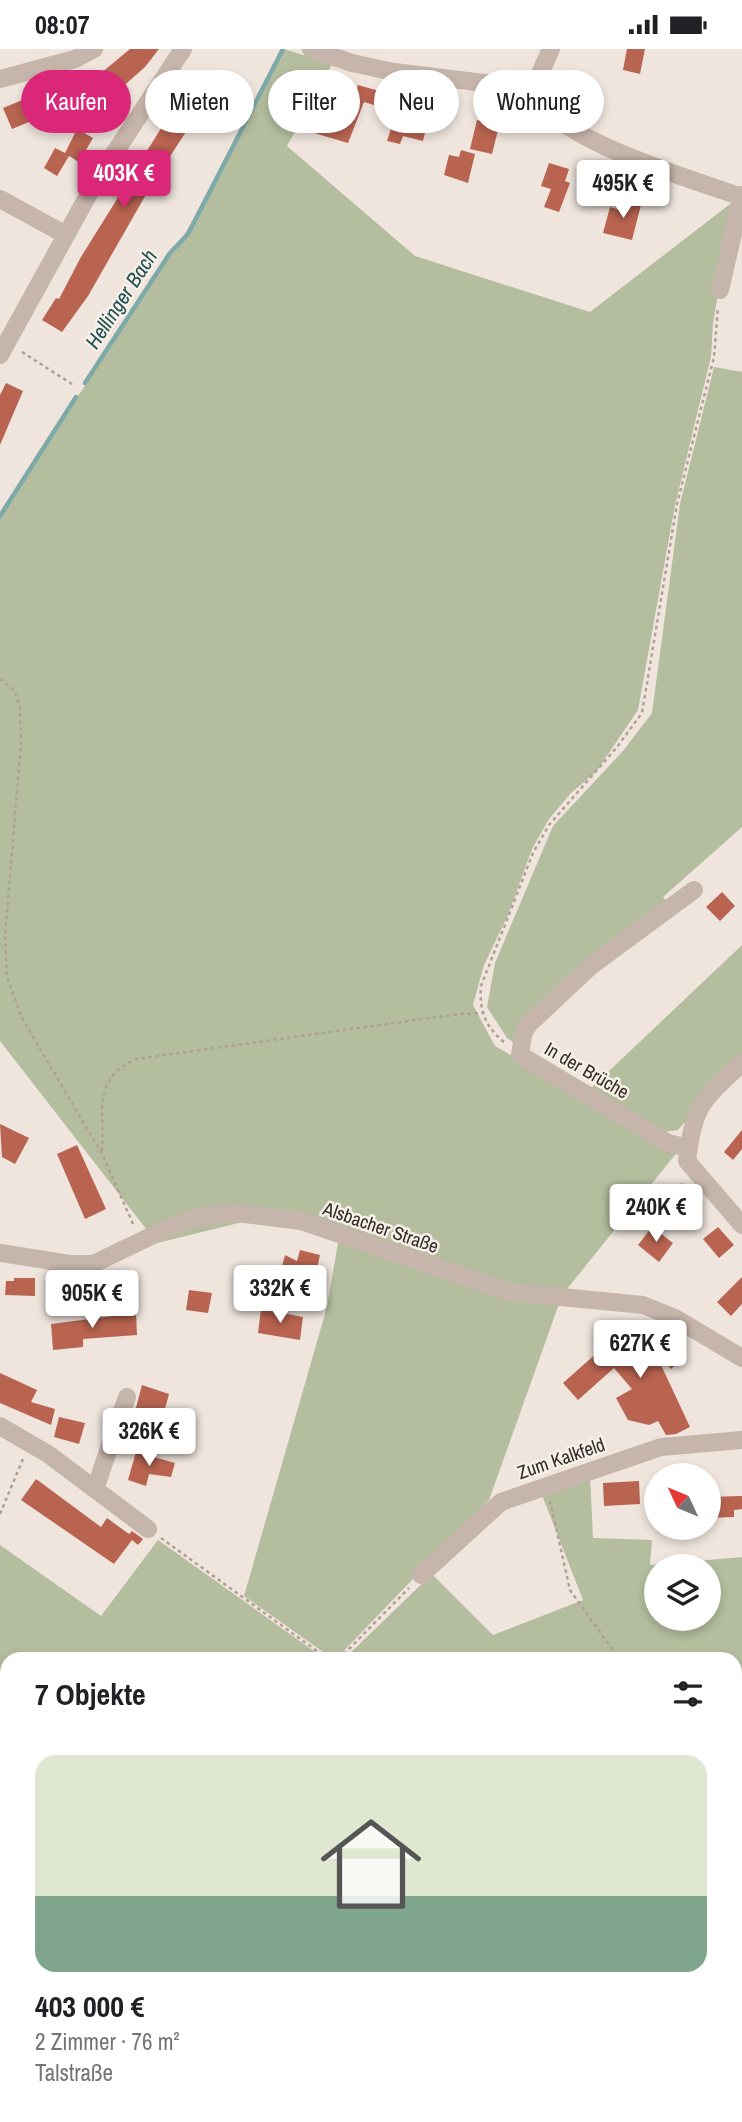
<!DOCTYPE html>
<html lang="de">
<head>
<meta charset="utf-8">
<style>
  :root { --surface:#fff; --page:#f2f2f2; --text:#202124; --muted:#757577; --accent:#db2777 }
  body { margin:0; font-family:"Archivo Narrow",sans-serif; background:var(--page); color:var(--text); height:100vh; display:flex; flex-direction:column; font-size:26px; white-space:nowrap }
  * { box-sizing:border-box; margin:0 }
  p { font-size:23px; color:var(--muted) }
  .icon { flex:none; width:38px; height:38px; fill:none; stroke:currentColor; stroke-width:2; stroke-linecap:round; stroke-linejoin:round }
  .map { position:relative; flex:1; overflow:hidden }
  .panel { position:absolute; left:0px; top:1603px; width:742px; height:471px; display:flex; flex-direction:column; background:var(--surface); border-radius:21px 21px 0 0; box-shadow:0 4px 10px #0003 }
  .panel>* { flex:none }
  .guide { position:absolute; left:21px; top:21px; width:700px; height:63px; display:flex; gap:14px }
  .needle { width:46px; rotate:314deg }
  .tools { position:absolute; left:644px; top:1414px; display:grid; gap:14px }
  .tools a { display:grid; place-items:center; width:77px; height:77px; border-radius:50%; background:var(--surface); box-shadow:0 4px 10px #0003; font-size:35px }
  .price { position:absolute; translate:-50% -60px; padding:0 16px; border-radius:7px; background:#fff; color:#222; font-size:23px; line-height:46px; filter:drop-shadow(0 2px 4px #0008) }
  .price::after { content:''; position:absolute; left:50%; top:42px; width:21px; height:16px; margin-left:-10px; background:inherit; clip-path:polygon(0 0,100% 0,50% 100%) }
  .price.current { background:var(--accent); color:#fff }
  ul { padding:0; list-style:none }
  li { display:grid; align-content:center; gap:14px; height:371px; padding:0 35px }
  li span { display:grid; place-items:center; height:217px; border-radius:21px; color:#555 }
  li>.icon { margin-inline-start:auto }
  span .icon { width:126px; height:126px; fill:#fffc; stroke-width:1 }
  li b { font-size:30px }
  h2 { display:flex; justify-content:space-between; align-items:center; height:84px; padding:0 35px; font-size:30px }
  .pill { padding:0 24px; border-radius:32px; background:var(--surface); box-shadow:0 4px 10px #0003; font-size:24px; line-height:63px }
  .pill.current { background:var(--accent); color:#fff }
  .status { display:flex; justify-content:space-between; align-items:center; height:49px; padding:0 35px; background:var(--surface); direction:ltr }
  .status svg { height:19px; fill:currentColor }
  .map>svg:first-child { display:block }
  .green { fill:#b4bd9e; fill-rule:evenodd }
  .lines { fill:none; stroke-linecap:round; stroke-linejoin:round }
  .stream { stroke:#7ea9a9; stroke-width:4.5 }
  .building { fill:#b96451 }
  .path { stroke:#b29f94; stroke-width:2.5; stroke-dasharray:3.5 3.5; stroke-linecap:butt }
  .minor { stroke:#c6b5aa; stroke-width:18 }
  .labels { text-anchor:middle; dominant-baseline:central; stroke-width:5; stroke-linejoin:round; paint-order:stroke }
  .street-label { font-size:19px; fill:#342c29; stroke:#f7f0e8 }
  .water-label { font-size:21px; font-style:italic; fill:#225151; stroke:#f7f0e8 }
</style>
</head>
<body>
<div class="status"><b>08:07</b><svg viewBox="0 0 49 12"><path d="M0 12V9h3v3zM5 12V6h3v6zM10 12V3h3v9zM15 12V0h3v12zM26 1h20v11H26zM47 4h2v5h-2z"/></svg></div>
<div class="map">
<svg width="742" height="2073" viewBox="0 0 742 2073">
  <rect width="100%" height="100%" fill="#efe5dd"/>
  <path class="green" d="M 284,0 L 332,15 L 287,97 L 415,207 L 590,263 L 734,152 L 713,274 L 711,308 L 675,456 L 638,661 L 596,723 L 571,744 L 549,770 L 532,800 L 508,866 L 484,916 L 473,956 L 495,997 L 678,1102 L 563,1245 L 511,1240 L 341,1182 L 251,1171 L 157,1194 L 0,992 L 0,466 L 189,178 Z
    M 714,318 L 742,323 L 742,778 L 663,848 L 670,855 L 590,913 L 519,997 L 507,989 L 487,958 L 495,914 L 553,777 L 623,702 L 652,664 L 680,455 Z
    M 742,896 L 742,1007 L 678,1081 L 663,1083 L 589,1041 Z
    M 339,1188 L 560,1252 L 489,1451 L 336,1610 L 333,1610 L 244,1547 L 327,1258 Z
    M 590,1426 L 593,1489 L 652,1491 L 650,1516 L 742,1508 L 742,2073 L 0,2073 L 0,1950 L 7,1944 L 7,2067 L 735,2067 L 735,1610 L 344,1610 L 432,1525 L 493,1586 L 583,1551 L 542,1446 ZM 656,1517 L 709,1517 L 709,1570 L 656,1570 Z
    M 158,1491 L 325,1610 L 7,1610 L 7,1940 L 0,1946 L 0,1496 L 101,1567 Z"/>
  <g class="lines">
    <path class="stream" d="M 85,334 L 170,204 L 188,185 L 283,0
      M 0,467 L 76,348"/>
  </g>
  <path class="building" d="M 130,0 L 159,0 L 145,18 L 93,64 L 76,45 Z
    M 627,0 L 645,0 L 640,25 L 623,21 Z
    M 188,36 L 208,49 L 152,135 L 88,247 L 62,283 L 42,271 L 56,249 L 59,250 L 81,208 Z
    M 358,36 L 379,42 L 374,56 L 364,53 L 348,94 L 314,84 L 328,41 L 363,52 L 354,49 Z
    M 27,49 L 36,70 L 12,80 L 3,59 Z
    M 396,64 L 428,71 L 423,92 L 403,87 L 400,95 L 387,92 Z
    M 477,71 L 499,77 L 492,105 L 470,100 Z
    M 77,80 L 93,89 L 79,113 L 69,107 L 57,127 L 44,119 L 55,99 L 65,104 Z
    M 461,101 L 475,105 L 468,134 L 444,126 L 449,106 L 459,108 Z
    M 549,114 L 569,120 L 565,132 L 570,134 L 559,163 L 544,158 L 551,140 L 541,137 Z
    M 622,151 L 641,156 L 632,191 L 603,184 L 610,158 L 620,161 Z
    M 6,334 L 23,342 L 0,396 L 0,346 Z
    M 722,843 L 735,857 L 720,872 L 706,858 Z
    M 0,1075 L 29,1089 L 15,1115 L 2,1108 Z
    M 742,1081 L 742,1100 L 733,1111 L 724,1103 Z
    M 77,1096 L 106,1160 L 85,1170 L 57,1105 Z
    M 682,1134 L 687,1140 L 690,1138 L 702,1152 L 687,1166 L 669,1145 Z
    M 652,1178 L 673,1194 L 659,1213 L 638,1196 Z
    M 718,1178 L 734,1196 L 719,1209 L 703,1190 Z
    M 300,1201 L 320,1206 L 315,1229 L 281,1221 L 285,1206 L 297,1212 Z
    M 742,1228 L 742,1255 L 731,1267 L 717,1253 Z
    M 14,1229 L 35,1229 L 35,1247 L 5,1246 L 6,1232 L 14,1232 Z
    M 189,1241 L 212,1244 L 208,1264 L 186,1261 Z
    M 261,1260 L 303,1268 L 300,1291 L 258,1284 Z
    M 136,1264 L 137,1286 L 83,1290 L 83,1298 L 53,1301 L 51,1275 Z
    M 655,1273 L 685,1307 L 671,1320 L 654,1301 L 690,1378 L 676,1385 L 666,1386 L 658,1372 L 649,1376 L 628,1371 L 616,1349 L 632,1340 L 614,1319 L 578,1351 L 563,1334 L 599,1302 L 609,1314 Z
    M 0,1324 L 37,1341 L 31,1353 L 55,1360 L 51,1376 L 0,1354 Z
    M 142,1336 L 169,1345 L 160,1378 L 133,1370 Z
    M 59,1368 L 85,1374 L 79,1395 L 54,1388 Z
    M 136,1403 L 175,1414 L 171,1428 L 149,1425 L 146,1437 L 128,1431 Z
    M 36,1430 L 101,1478 L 107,1469 L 129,1485 L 132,1482 L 143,1490 L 138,1496 L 132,1491 L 114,1515 L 21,1451 Z
    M 639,1432 L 640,1455 L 604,1457 L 603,1434 Z
    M 742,1447 L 742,1460 L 734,1461 L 734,1468 L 709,1469 L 709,1448 Z"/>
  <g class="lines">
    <path class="path" d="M 22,303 L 72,335
      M 0,630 L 14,641 L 20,659 L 21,694 L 5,887 L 7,928 L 22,969 L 102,1105 L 134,1177
      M 504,993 C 485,978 479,960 481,937 L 533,804 L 549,776 L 617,698 L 642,664 L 677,455 L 714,308 L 718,258
      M 102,1102 C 105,1061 91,1031 136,1010 L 459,965 L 483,964
      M 550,1452 L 570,1541 L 619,1610
      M 0,1465 L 23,1410
      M 161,1489 L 328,1610
      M 339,1610 L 409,1539
      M 735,1801 L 742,1813
      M 0,1948 L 7,1942"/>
    <path class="minor" d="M 311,0 L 352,14 L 394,23 L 533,40
      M 0,30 L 75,10 L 94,0
      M 533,40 C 546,89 695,131 742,148
      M 533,40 L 551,0
      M 0,150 L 66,186
      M 720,241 L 742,146
      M 0,306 L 96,132 L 183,0
      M 742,1014 C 701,1053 694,1055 687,1112 L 742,1176
      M 688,1099 L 668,1094 L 520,1006 L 523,986 L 528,976 L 591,917 L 694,841
      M 0,1204 L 70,1215 L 93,1215 L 168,1179 L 201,1167 L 236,1164 L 301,1172 L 510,1243 L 643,1256 L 675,1269 L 742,1309
      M 0,1377 L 48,1405 L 148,1480
      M 95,1440 L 127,1348
      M 421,1526 L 501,1453 L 661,1398 L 742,1391"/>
  </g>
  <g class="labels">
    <g class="street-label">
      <text transform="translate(587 1021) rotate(30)">In der Brüche</text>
      <text transform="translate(381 1178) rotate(19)">Alsbacher Straße</text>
      <text transform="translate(561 1409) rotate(-19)">Zum Kalkfeld</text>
    </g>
    <g class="water-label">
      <text transform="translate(121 250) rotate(-57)">Hellinger Bach</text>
    </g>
  </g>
</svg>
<div class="tools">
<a><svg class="needle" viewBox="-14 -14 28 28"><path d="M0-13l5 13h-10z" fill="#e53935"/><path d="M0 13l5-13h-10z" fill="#757577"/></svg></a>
<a><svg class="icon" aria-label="layers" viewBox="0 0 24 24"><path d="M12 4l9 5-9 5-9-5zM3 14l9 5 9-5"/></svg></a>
</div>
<b class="price current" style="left:124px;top:161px">403K €</b>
<b class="price" style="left:623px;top:171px">495K €</b>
<b class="price" style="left:656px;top:1195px">240K €</b>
<b class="price" style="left:280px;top:1276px">332K €</b>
<b class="price" style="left:92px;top:1281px">905K €</b>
<b class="price" style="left:640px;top:1331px">627K €</b>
<b class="price" style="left:149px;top:1419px">326K €</b>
<div class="guide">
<a class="pill current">Kaufen</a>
<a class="pill">Mieten</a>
<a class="pill">Filter</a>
<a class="pill">Neu</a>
<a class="pill">Wohnung</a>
</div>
<section class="panel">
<h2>7 Objekte<svg class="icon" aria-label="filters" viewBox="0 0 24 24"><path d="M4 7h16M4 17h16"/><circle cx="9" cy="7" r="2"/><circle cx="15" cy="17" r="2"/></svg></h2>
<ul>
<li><span style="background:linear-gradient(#dfe7d0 65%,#7fa58c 0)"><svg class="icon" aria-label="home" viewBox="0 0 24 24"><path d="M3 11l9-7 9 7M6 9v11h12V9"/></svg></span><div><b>403 000 €</b><p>2 Zimmer · 76 m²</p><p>Talstraße</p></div></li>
</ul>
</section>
</div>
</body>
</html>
